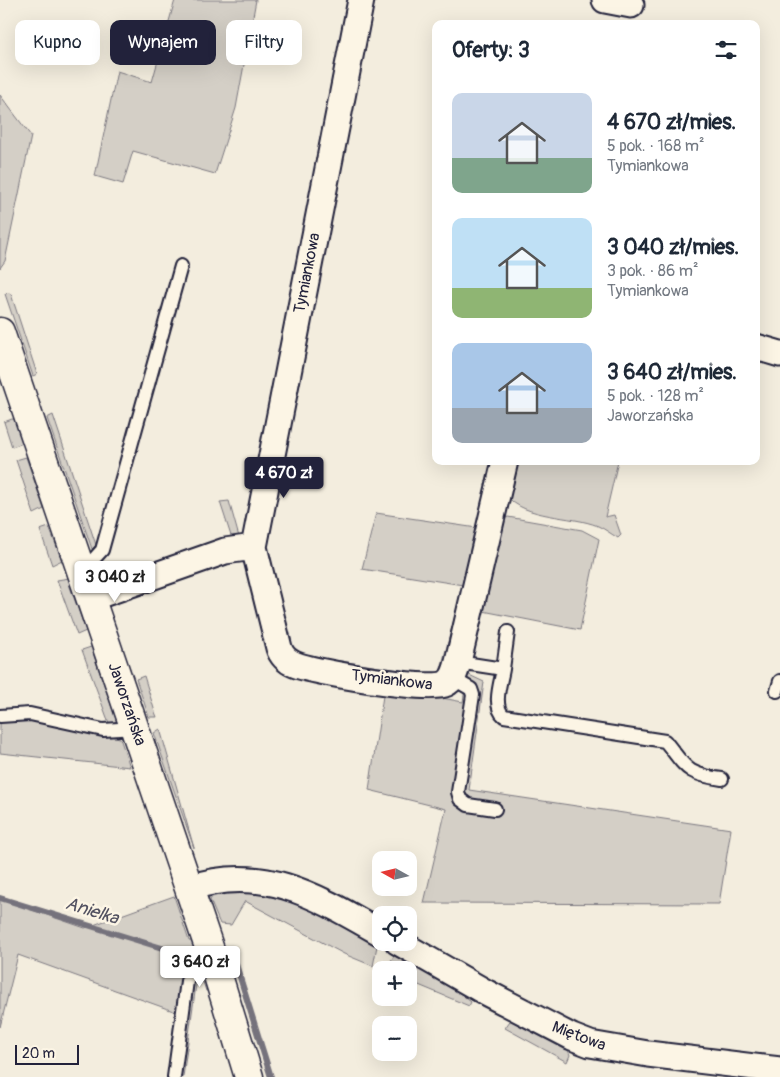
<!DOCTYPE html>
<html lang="pl">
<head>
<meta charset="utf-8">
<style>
  :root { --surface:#fff; --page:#f6f6f7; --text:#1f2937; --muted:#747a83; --accent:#22223b }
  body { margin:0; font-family:Pangolin,sans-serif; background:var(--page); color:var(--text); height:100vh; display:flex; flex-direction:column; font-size:19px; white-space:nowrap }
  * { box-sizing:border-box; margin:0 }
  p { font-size:16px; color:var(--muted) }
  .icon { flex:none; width:28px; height:28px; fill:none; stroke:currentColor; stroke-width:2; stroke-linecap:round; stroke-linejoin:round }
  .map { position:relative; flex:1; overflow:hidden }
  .drawer { position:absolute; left:432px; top:20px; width:328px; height:445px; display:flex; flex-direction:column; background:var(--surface); border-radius:10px; box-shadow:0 5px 20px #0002 }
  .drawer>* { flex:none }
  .banner { position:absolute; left:15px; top:20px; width:342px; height:45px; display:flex; gap:10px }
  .needle { width:32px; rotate:278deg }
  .tools { position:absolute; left:372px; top:851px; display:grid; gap:10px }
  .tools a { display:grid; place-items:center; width:45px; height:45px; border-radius:10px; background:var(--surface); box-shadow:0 5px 20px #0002; font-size:25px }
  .scale { position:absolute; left:15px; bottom:12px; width:64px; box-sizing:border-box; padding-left:5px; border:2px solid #22223b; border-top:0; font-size:14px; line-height:18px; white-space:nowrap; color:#22223b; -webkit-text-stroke:4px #fcf5e5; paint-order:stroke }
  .price { position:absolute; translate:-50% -42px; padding:0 11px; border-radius:5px; background:#fff; color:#222; font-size:16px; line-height:32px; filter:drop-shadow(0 1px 2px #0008) }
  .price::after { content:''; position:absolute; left:50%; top:30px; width:15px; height:11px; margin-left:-8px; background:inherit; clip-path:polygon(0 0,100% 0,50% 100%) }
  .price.current { background:var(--accent); color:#fff }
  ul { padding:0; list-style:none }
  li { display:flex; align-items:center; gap:15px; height:125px; padding:0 20px }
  li span { display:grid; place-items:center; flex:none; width:140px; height:100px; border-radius:10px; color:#555 }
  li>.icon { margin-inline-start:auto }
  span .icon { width:60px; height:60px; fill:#fffc; stroke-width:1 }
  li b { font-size:21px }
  h2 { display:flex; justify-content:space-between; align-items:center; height:60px; padding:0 20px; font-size:21px }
  .tag { padding:0 18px; border-radius:10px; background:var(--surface); box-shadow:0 5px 20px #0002; font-size:18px; line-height:45px }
  .tag.current { background:var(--accent); color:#fff }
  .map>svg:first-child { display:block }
  .green { fill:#d4cfc6; stroke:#7b7880 }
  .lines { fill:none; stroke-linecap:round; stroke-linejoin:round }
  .stream { stroke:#75727b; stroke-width:6 }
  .lane-casing { stroke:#22223b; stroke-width:16 }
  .street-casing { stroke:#22223b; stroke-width:29 }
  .secondary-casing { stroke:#22223b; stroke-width:31 }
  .lane { stroke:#fcf5e5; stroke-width:12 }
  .street { stroke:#fcf5e5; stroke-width:25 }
  .secondary { stroke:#fcf5e5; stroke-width:28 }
  .labels { text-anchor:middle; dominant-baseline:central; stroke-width:5; stroke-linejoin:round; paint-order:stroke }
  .street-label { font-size:16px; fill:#22223b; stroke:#fcf5e5 }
  .water-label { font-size:18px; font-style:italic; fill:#525160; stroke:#fcf5e5 }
</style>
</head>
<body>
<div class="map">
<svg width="780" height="1077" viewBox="0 0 780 1077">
  <rect width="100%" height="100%" fill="#f3edde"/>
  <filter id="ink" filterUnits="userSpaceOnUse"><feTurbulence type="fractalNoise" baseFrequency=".02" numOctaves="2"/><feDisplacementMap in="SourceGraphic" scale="10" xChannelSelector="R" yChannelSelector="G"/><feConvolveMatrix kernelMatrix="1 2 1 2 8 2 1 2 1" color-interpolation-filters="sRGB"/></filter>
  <g filter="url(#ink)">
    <path class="green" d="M 175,0 L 256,0 L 236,108 L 215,174 L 133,151 L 123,184 L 95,176 L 117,71 L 152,82 Z
      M 0,95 L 31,136 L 5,261 L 0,268 Z
      M 9,293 L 11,294 L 37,374 L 33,376 L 5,294 Z
      M 53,415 L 96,545 L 92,549 L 47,418 Z
      M 12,419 L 15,419 L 23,443 L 12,447 L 4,422 Z
      M 26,457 L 44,509 L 34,514 L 16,460 Z
      M 512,461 L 618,461 L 605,517 L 614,515 L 621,535 L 618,538 C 611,534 605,529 598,526 C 571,515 525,519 507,496 Z
      M 229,501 L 239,537 L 233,542 L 220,502 Z
      M 376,513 L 477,528 L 453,652 L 438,679 L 291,655 L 288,645 L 301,655 L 439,676 L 463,585 L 362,569 Z
      M 508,517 L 582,530 L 599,539 L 580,630 L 483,611 L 480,597 L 503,519 Z
      M 49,527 L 62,560 L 52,565 L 40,530 Z
      M 69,578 L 71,583 L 69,584 L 86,631 L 77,635 L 57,580 Z
      M 91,647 L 94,649 L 92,650 L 117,722 L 115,724 L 109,723 L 82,650 Z
      M 467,674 L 484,682 L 469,790 L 731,829 L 719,904 L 424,903 L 446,809 L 369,790 L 384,689 L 434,694 L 442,698 L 463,702 Z
      M 144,676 L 155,712 L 157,717 L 149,717 L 136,679 Z
      M 22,719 L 120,738 L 130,767 L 0,753 L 0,721 Z
      M 160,729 L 194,848 L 154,733 Z
      M 255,887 L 342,919 L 377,946 L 373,966 L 344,954 L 245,901 L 231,925 L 220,924 L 210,900 L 214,894 Z
      M 174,896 L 189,941 L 191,941 L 196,950 L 184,972 L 176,1012 L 18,955 L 0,1027 L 0,899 L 85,928 Z
      M 394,956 C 424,968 447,982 471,1002 L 469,1006 L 409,981 L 409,970 L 385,970 Z
      M 204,975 L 209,991 L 206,991 L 203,982 L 196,985 L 183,1077 L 180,1077 L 194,983 L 196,978 Z
      M 512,1018 L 568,1050 L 570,1055 L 567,1062 L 505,1028 Z"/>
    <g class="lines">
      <path class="stream" d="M 0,898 L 175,952
        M 234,958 L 271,1077"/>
      <defs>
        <path id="lane" d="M 79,565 L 92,561 L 102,550 L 181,266
          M 458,662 L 503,669 C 501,682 492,706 504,716 L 665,741 C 687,768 685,774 722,779
          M 503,669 L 508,632
          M 452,678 L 471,689 L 473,695 L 458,792 L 460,799 L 468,805 L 495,809
          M 777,691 L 780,681
          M 0,716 L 30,714 L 103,730 L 135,728
          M 174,1077 L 187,981 L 198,963 L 212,956"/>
        <path id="street" d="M 361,0 L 254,547 L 279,648 C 281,655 287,661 294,664 C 311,672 431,692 445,684 C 454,680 456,670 458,662 L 505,461
          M 605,0 L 631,5
          M 756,347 L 780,354
          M 91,598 L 225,551 L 254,547
          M 189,888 C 264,863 318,897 381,933
          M 398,942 L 487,993 L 572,1037 L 590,1044 L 648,1054 L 780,1070"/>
        <path id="secondary" d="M 0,332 L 212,956 L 249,1077"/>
      </defs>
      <use href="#lane" class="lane-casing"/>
      <use href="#street" class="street-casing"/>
      <use href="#secondary" class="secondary-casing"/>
      <use href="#lane" class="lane"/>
      <use href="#street" class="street"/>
      <use href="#secondary" class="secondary"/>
    </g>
  </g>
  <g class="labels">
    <g class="street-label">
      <text transform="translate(307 273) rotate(-79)">Tymiankowa</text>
      <text transform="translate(392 680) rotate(7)">Tymiankowa</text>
      <text transform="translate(127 704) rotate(71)">Jaworzańska</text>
      <text transform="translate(579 1036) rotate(21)">Miętowa</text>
    </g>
    <g class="water-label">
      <text transform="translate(92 911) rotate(17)">Anielka</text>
    </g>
  </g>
</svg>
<div class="tools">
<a><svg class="needle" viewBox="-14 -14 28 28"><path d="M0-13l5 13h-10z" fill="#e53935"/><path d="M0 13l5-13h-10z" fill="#747a83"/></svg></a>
<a><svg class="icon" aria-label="locate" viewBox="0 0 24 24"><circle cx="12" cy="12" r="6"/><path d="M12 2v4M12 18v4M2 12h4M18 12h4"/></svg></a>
<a>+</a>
<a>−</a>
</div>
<div class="scale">20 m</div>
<b class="price current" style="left:284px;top:499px">4 670 zł</b>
<b class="price" style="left:115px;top:603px">3 040 zł</b>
<b class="price" style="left:200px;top:988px">3 640 zł</b>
<div class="banner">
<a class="tag">Kupno</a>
<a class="tag current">Wynajem</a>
<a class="tag">Filtry</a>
</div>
<section class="drawer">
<h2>Oferty: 3<svg class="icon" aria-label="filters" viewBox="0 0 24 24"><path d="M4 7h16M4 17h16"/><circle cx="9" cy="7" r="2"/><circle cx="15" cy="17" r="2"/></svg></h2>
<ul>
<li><span style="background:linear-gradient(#c9d6e8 65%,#7fa58c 0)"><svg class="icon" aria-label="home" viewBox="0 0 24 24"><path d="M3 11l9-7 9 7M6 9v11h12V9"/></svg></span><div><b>4 670 zł/mies.</b><p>5 pok. · 168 m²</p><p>Tymiankowa</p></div></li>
<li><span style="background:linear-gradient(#bfe0f5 70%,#8fb573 0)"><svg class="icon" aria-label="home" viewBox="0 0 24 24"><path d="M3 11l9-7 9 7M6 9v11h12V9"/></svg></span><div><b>3 040 zł/mies.</b><p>3 pok. · 86 m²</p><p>Tymiankowa</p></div></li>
<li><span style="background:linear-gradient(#a9c7e8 65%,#9aa5b1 0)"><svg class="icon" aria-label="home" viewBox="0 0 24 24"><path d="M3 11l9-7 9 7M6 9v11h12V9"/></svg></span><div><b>3 640 zł/mies.</b><p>5 pok. · 128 m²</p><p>Jaworzańska</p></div></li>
</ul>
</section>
</div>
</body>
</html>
